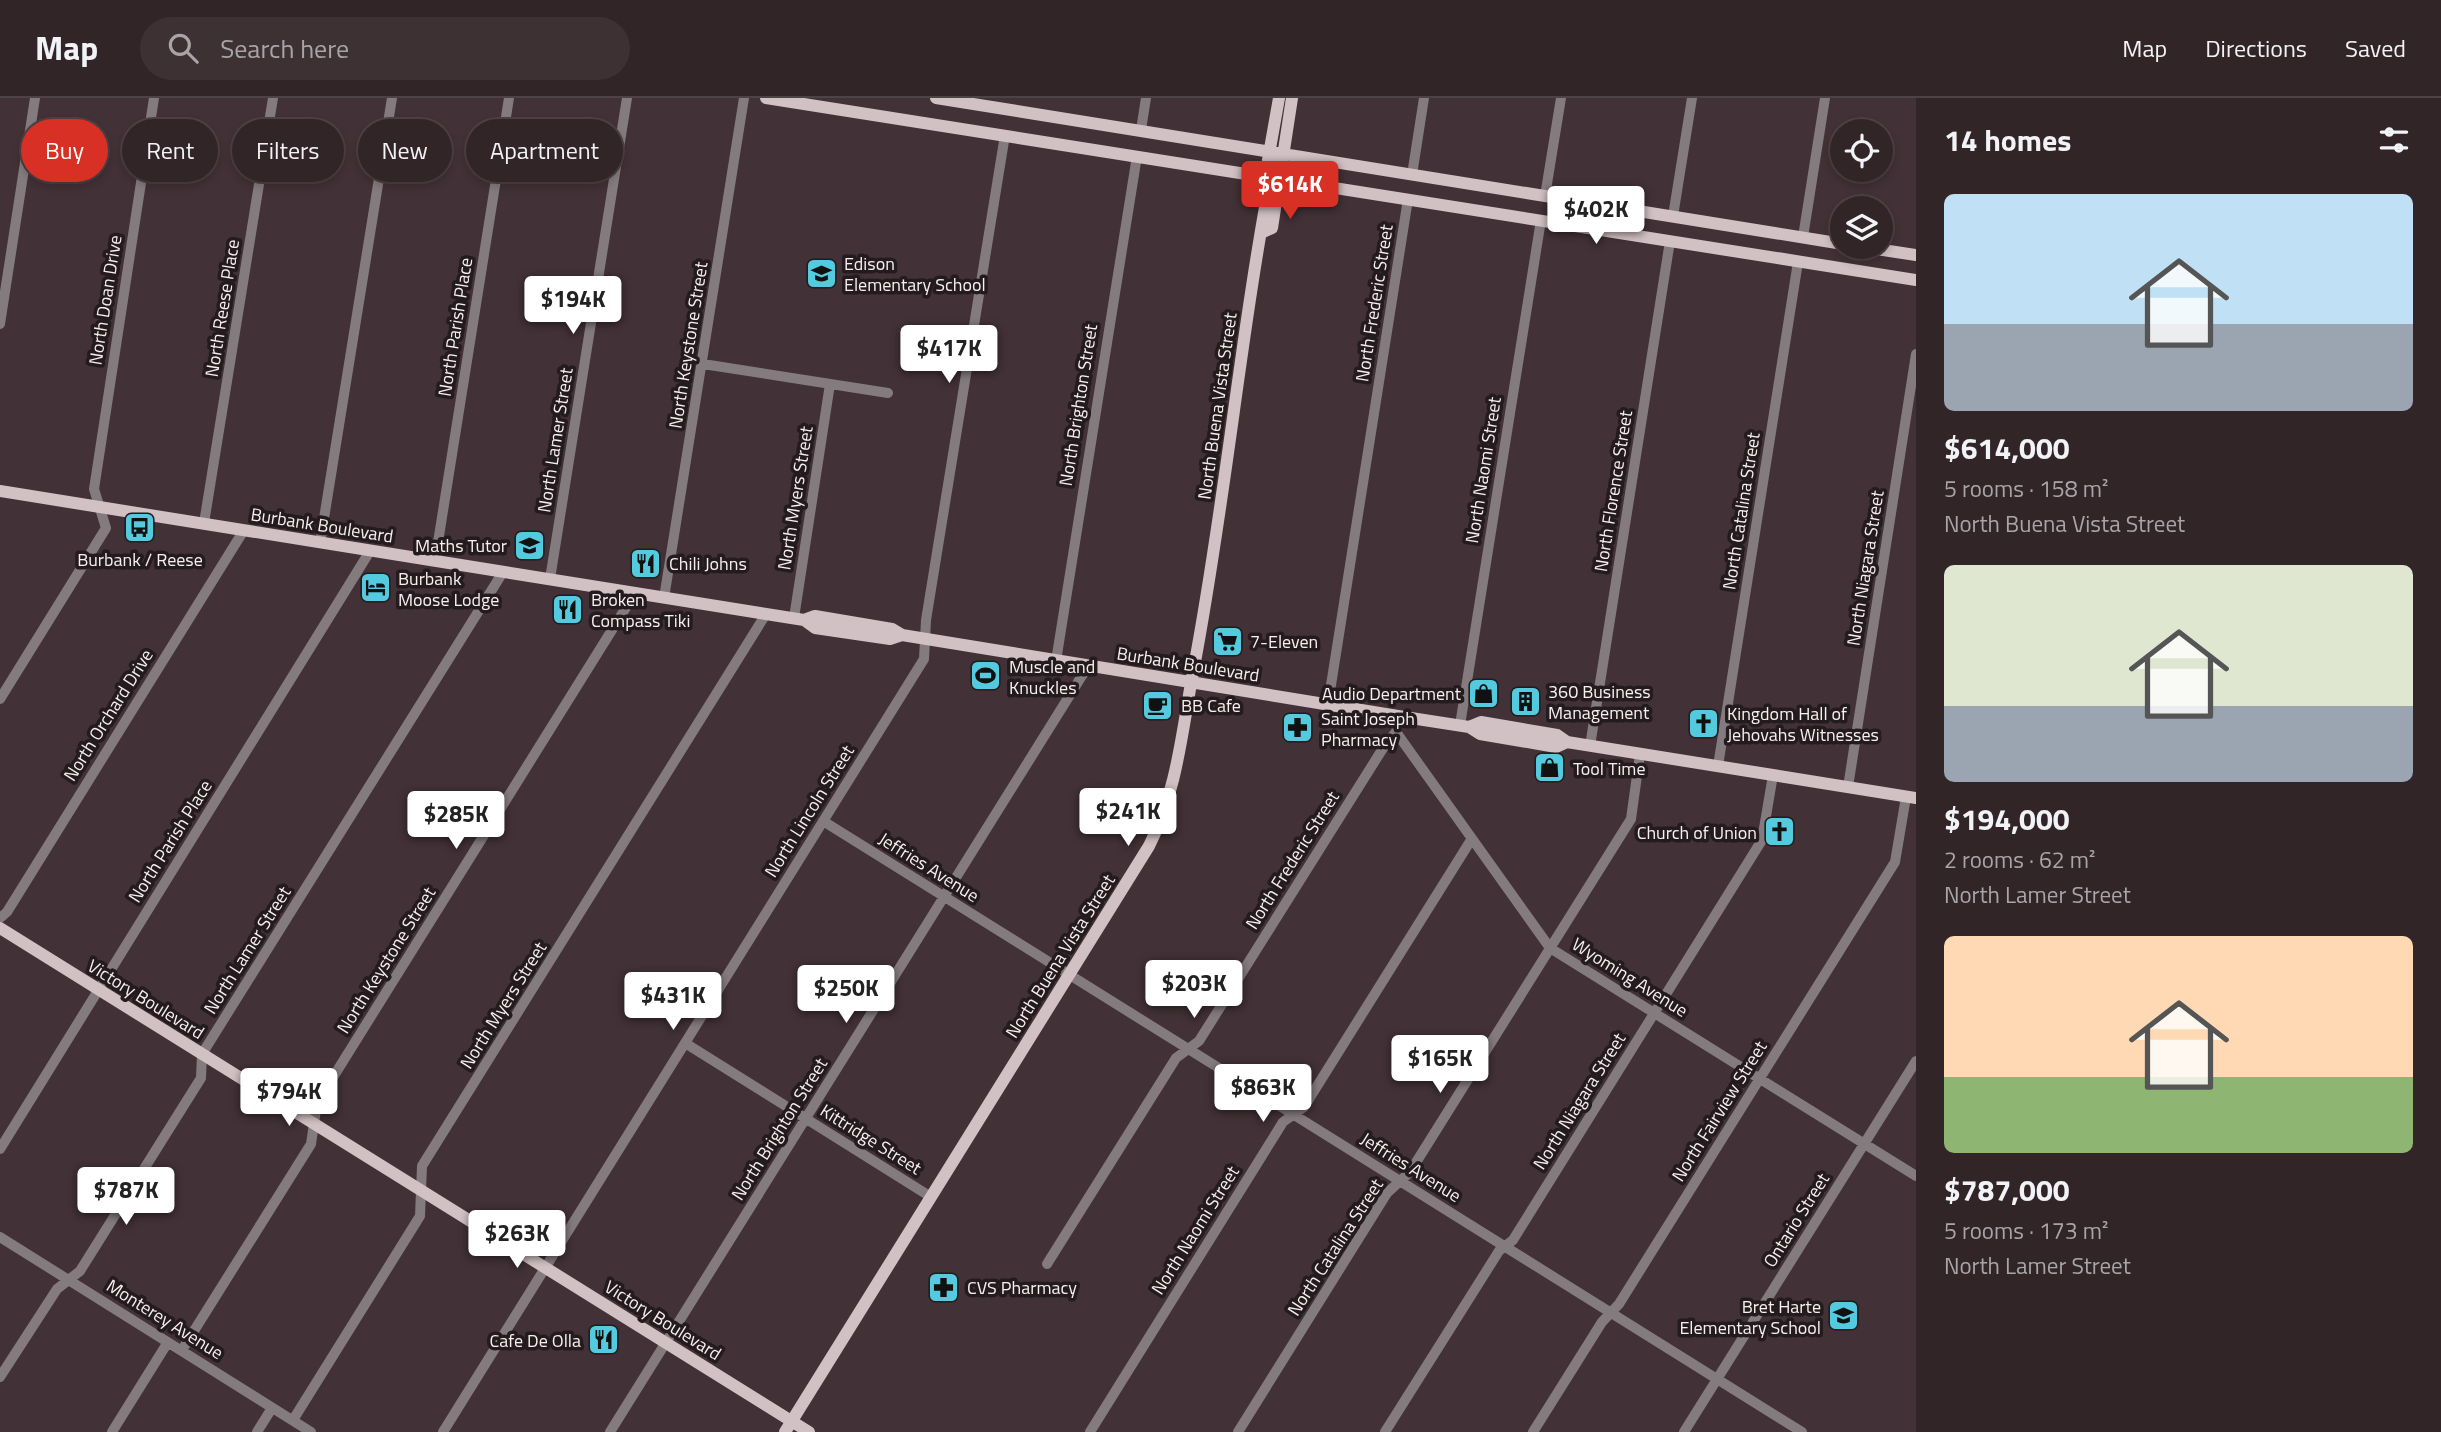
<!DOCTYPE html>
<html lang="en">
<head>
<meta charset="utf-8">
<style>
  :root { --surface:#322528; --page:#3d3134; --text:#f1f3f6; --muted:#a8a5a8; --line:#4d4245; --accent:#d93025 }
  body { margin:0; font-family:"Titillium Web",sans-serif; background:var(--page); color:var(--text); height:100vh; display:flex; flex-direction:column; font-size:26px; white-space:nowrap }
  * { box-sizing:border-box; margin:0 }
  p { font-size:23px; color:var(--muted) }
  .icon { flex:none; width:38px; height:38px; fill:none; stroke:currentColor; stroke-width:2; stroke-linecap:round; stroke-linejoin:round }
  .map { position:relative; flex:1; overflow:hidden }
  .details { display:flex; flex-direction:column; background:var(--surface); width:525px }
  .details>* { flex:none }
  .hud { position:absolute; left:21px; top:21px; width:665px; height:63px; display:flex; gap:14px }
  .tools { position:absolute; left:1830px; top:21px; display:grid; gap:14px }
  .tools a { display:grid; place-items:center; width:63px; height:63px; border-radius:50%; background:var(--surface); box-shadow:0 4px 10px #0003,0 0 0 2px var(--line); font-size:35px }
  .price { position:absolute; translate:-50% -60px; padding:0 16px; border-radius:7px; background:#fff; color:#222; font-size:23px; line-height:46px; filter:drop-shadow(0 2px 4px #0008) }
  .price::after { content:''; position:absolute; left:50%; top:42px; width:21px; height:16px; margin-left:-10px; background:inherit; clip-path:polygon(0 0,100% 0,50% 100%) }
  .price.active { background:var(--accent); color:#fff }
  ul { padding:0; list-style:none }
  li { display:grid; align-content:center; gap:14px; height:371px; padding:0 28px }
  li span { display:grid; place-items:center; height:217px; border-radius:10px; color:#555 }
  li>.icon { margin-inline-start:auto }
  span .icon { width:126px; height:126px; fill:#fffc; stroke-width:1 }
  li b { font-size:30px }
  h2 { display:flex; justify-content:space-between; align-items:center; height:84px; padding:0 28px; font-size:30px }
  .tag { padding:0 24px; border-radius:32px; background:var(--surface); box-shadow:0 4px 10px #0003,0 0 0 2px var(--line); font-size:24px; line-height:63px }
  .tag.active { background:var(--accent); color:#fff }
  header { display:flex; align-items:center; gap:42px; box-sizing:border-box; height:98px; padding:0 35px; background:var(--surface); border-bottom:2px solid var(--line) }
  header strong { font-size:33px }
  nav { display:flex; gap:38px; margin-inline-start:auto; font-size:24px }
  .search { width:490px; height:63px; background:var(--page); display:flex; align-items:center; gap:18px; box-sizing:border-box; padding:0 24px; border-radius:38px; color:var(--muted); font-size:26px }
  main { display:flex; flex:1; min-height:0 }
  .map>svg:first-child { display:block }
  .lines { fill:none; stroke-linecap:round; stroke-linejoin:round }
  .minor { stroke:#847b7e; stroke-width:10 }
  .major { stroke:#d1c0c4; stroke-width:12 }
  .labels { text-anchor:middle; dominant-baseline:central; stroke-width:7; stroke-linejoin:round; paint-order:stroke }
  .poi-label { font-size:18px; fill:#f9eef0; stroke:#231b1d; text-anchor:start }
  .street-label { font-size:18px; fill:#f9eef0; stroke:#231b1d }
</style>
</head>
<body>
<header>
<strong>Map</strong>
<div class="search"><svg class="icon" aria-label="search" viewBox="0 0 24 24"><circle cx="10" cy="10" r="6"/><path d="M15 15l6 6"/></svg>Search here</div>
<nav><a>Map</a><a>Directions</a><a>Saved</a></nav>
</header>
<main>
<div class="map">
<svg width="1916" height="1334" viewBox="0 0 1916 1334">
  <rect width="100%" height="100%" fill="#423136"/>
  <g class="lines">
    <path class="minor" d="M 1141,32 L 1146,0
      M 1412,77 L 1424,0
      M 1545,98 L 1561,0
      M 1673,118 L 1692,0
      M 1803,139 L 1825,0
      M 0,226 L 35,0
      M 703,266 L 888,295
      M 204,425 L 273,0
      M 320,445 L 392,0
      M 435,463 L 509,0
      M 550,481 L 627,0
      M 664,500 L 744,0
      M 794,520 L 830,286
      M 1056,563 L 1137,58
      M 0,601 L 106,430 L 94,391 L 154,0
      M 1328,606 L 1408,101
      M 1460,627 L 1541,122
      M 1396,634 L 1550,850 L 1916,1078
      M 1590,648 L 1670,143
      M 1718,668 L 1798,164
      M 1848,689 L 1916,256
      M 823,723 L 1802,1334
      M 0,820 L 7,814 L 244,432
      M 685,945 L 931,1099
      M 0,1051 L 370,453
      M 0,1139 L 311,1334
      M 1047,1166 L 1176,960 L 1199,943 L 1385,647 L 1396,634 L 1398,618
      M 182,1252 L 311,1046 L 317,1005 L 635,495
      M 0,1279 L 57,1191 L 80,1173 L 201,980 L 202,956 L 503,474
      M 293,1322 L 420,1118 L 422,1068 L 766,516
      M 112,1334 L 168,1244
      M 257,1334 L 272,1310
      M 443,1334 L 924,561 L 926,522 L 1005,37
      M 610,1334 L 1088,568
      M 1090,1334 L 1283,1024 L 1304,1009 L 1471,742
      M 1238,1334 L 1387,1095 L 1410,1074 L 1631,721 L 1640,656
      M 1385,1334 L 1499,1153 L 1513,1142 L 1762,742 L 1773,677
      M 1533,1334 L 1602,1224 L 1619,1206 L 1895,764 L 1906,699
      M 1684,1334 L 1916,963"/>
    <path class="major" d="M 766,0 L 1916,182
      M 936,0 L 1843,146
      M 1268,62 L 1279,0
      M 1261,135 L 1272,130 L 1292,0
      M 1863,149 L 1916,157
      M 0,393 L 766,516 L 804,522 L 815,518 L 892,531 L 902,537 L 1398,618 L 1469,629 L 1481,624 L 1557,637 L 1567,644 L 1916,700
      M 804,522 L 815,530 L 890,541 L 902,537
      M 1469,629 L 1480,636 L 1556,649 L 1567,644
      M 0,830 L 809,1334
      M 785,1334 L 1149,748 C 1178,691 1182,631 1194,569 C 1226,401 1241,229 1274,61 L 1270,53"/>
  </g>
  <defs>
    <symbol id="school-square" viewBox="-11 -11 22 22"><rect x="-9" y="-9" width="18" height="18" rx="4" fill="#54cade" stroke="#231b1d"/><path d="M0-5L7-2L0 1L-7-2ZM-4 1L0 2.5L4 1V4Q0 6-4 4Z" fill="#111"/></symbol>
    <symbol id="bus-square" viewBox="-11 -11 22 22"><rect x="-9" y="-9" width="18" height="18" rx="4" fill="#54cade" stroke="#231b1d"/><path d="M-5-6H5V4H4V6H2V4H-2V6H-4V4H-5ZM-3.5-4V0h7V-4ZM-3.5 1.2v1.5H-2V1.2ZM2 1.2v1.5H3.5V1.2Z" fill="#111"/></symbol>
    <symbol id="restaurant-square" viewBox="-11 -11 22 22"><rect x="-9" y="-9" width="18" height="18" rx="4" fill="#54cade" stroke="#231b1d"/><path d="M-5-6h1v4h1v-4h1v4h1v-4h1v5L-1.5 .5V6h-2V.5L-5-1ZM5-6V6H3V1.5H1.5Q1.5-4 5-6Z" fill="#111"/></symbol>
    <symbol id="hotel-square" viewBox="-11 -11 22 22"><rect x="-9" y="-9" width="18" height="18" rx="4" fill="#54cade" stroke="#231b1d"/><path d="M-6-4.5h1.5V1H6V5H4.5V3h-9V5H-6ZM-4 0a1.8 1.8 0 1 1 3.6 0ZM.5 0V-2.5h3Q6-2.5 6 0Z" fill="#111"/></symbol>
    <symbol id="supermarket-square" viewBox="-11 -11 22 22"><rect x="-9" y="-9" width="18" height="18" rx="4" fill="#54cade" stroke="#231b1d"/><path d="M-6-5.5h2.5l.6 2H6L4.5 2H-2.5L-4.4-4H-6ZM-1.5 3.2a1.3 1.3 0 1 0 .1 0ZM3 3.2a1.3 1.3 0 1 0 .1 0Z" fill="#111"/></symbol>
    <symbol id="stadium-square" viewBox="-11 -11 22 22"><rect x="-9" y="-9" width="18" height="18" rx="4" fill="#54cade" stroke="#231b1d"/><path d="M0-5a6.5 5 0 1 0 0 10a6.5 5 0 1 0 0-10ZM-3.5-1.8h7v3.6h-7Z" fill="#111"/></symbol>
    <symbol id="shop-square" viewBox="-11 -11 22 22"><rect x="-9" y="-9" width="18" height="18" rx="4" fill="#54cade" stroke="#231b1d"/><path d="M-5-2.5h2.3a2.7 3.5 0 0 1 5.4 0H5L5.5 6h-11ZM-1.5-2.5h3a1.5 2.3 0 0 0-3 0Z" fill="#111"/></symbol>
    <symbol id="building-square" viewBox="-11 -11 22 22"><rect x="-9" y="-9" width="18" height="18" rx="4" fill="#54cade" stroke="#231b1d"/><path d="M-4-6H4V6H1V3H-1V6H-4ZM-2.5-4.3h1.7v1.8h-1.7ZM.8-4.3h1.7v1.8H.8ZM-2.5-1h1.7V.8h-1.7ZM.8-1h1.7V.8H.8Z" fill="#111"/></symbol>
    <symbol id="cafe-square" viewBox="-11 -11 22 22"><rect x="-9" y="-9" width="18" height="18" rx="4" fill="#54cade" stroke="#231b1d"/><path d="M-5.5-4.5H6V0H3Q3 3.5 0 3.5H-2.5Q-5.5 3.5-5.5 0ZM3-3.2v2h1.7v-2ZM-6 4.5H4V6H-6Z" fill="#111"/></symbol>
    <symbol id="church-square" viewBox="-11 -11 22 22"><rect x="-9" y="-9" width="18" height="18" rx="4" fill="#54cade" stroke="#231b1d"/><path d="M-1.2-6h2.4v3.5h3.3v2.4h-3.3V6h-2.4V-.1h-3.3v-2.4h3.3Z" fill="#111"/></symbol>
    <symbol id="pharmacy-square" viewBox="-11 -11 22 22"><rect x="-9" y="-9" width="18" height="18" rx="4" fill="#54cade" stroke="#231b1d"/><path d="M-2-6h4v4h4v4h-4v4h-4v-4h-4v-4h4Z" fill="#111"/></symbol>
  </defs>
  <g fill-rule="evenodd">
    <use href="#school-square" x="804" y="158" width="35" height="35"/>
    <use href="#bus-square" x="122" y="412" width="35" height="35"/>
    <use href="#school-square" x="512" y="430" width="35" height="35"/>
    <use href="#restaurant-square" x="628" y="448" width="35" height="35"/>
    <use href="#hotel-square" x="358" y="472" width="35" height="35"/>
    <use href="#restaurant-square" x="550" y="494" width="35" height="35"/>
    <use href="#supermarket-square" x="1210" y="526" width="35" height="35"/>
    <use href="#stadium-square" x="968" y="560" width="35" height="35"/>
    <use href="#shop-square" x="1466" y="578" width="35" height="35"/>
    <use href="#building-square" x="1508" y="586" width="35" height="35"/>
    <use href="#cafe-square" x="1140" y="590" width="35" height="35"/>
    <use href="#church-square" x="1686" y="608" width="35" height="35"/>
    <use href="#pharmacy-square" x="1280" y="612" width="35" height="35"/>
    <use href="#shop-square" x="1532" y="652" width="35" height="35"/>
    <use href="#church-square" x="1762" y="716" width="35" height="35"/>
    <use href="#pharmacy-square" x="926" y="1172" width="35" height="35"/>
    <use href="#school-square" x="1826" y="1200" width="35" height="35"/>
    <use href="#restaurant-square" x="586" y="1224" width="35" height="35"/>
  </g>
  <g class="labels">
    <g class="poi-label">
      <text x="844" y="165">Edison<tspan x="844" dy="21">Elementary School</tspan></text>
      <text x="507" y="447" text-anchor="end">Maths Tutor</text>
      <text x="140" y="461" text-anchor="middle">Burbank / Reese</text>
      <text x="669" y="465">Chili Johns</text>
      <text x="398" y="480">Burbank<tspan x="398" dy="21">Moose Lodge</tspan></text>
      <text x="591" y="501">Broken<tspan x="591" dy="21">Compass Tiki</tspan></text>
      <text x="1250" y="543">7-Eleven</text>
      <text x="1009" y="568">Muscle and<tspan x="1009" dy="21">Knuckles</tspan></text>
      <text x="1548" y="593">360 Business<tspan x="1548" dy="21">Management</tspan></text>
      <text x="1461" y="595" text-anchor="end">Audio Department</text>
      <text x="1181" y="607">BB Cafe</text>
      <text x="1727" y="615">Kingdom Hall of<tspan x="1727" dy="21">Jehovahs Witnesses</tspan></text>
      <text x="1321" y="620">Saint Joseph<tspan x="1321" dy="21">Pharmacy</tspan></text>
      <text x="1573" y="670">Tool Time</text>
      <text x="1757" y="734" text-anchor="end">Church of Union</text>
      <text x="967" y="1189">CVS Pharmacy</text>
      <text x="1821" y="1208" text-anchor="end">Bret Harte<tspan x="1821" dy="21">Elementary School</tspan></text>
      <text x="581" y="1242" text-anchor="end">Cafe De Olla</text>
    </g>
    <g class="street-label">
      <text transform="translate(105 202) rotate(-81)">North Doan Drive</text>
      <text transform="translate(1374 205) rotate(-81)">North Frederic Street</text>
      <text transform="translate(222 210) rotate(-81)">North Reese Place</text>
      <text transform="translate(455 229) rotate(-81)">North Parish Place</text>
      <text transform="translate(688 247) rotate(-81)">North Keystone Street</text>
      <text transform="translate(1078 307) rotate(-81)">North Brighton Street</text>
      <text transform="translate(1217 308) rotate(-82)">North Buena Vista Street</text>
      <text transform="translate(555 342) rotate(-81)">North Lamer Street</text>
      <text transform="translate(1483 372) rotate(-81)">North Naomi Street</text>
      <text transform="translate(1613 393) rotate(-81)">North Florence Street</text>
      <text transform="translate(795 400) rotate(-81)">North Myers Street</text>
      <text transform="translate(1741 413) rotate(-81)">North Catalina Street</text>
      <text transform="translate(322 427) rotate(9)">Burbank Boulevard</text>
      <text transform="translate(1865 470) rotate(-81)">North Niagara Street</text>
      <text transform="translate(1188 566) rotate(9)">Burbank Boulevard</text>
      <text transform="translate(108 617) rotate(-58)">North Orchard Drive</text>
      <text transform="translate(809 713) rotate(-58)">North Lincoln Street</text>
      <text transform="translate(170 743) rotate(-58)">North Parish Place</text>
      <text transform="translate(1292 762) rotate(-58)">North Frederic Street</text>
      <text transform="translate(929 769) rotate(32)">Jeffries Avenue</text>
      <text transform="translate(247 852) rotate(-58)">North Lamer Street</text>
      <text transform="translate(1060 858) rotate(-58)">North Buena Vista Street</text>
      <text transform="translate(386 862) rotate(-58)">North Keystone Street</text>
      <text transform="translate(1630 879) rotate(32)">Wyoming Avenue</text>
      <text transform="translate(146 901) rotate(32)">Victory Boulevard</text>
      <text transform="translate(503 907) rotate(-58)">North Myers Street</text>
      <text transform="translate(1579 1003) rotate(-58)">North Niagara Street</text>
      <text transform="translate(1719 1013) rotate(-58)">North Fairview Street</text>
      <text transform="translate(779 1031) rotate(-58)">North Brighton Street</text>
      <text transform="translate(871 1041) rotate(32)">Kittridge Street</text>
      <text transform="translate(1411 1069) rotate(32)">Jeffries Avenue</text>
      <text transform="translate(1796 1122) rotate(-58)">Ontario Street</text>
      <text transform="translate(1195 1132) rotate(-58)">North Naomi Street</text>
      <text transform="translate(1335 1149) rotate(-57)">North Catalina Street</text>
      <text transform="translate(165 1221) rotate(32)">Monterey Avenue</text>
      <text transform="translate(663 1222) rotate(32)">Victory Boulevard</text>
    </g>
  </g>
</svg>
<div class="tools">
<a><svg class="icon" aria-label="locate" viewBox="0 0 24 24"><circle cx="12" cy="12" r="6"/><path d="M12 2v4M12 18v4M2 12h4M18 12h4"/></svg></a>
<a><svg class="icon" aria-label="layers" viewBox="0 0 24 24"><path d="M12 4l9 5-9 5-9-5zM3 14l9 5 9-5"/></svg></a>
</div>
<b class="price active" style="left:1290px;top:123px">$614K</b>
<b class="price" style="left:1596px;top:148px">$402K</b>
<b class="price" style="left:573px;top:238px">$194K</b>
<b class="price" style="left:949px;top:287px">$417K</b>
<b class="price" style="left:1128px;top:750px">$241K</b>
<b class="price" style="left:456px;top:753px">$285K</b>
<b class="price" style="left:1194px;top:922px">$203K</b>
<b class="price" style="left:846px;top:927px">$250K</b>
<b class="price" style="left:673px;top:934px">$431K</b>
<b class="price" style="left:1440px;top:997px">$165K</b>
<b class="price" style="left:1263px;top:1026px">$863K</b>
<b class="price" style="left:289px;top:1030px">$794K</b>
<b class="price" style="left:126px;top:1129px">$787K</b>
<b class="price" style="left:517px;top:1172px">$263K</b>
<div class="hud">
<a class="tag active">Buy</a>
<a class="tag">Rent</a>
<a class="tag">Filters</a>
<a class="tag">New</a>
<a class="tag">Apartment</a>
</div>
</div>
<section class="details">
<h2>14 homes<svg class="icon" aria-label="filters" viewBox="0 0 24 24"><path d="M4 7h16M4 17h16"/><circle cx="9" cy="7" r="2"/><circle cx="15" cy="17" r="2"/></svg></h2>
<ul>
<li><span style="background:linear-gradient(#bfe0f5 60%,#9aa5b1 0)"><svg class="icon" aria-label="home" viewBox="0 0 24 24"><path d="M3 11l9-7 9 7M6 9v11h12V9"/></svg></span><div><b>$614,000</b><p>5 rooms · 158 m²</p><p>North Buena Vista Street</p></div></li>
<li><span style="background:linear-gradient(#dfe7d0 65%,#9aa5b1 0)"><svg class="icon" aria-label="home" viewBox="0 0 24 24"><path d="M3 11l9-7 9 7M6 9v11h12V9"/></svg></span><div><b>$194,000</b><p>2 rooms · 62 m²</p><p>North Lamer Street</p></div></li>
<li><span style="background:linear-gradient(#ffd9b3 65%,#8fb573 0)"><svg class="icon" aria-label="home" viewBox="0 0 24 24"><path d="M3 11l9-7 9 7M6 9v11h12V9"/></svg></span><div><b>$787,000</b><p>5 rooms · 173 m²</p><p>North Lamer Street</p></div></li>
</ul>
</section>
</main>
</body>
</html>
